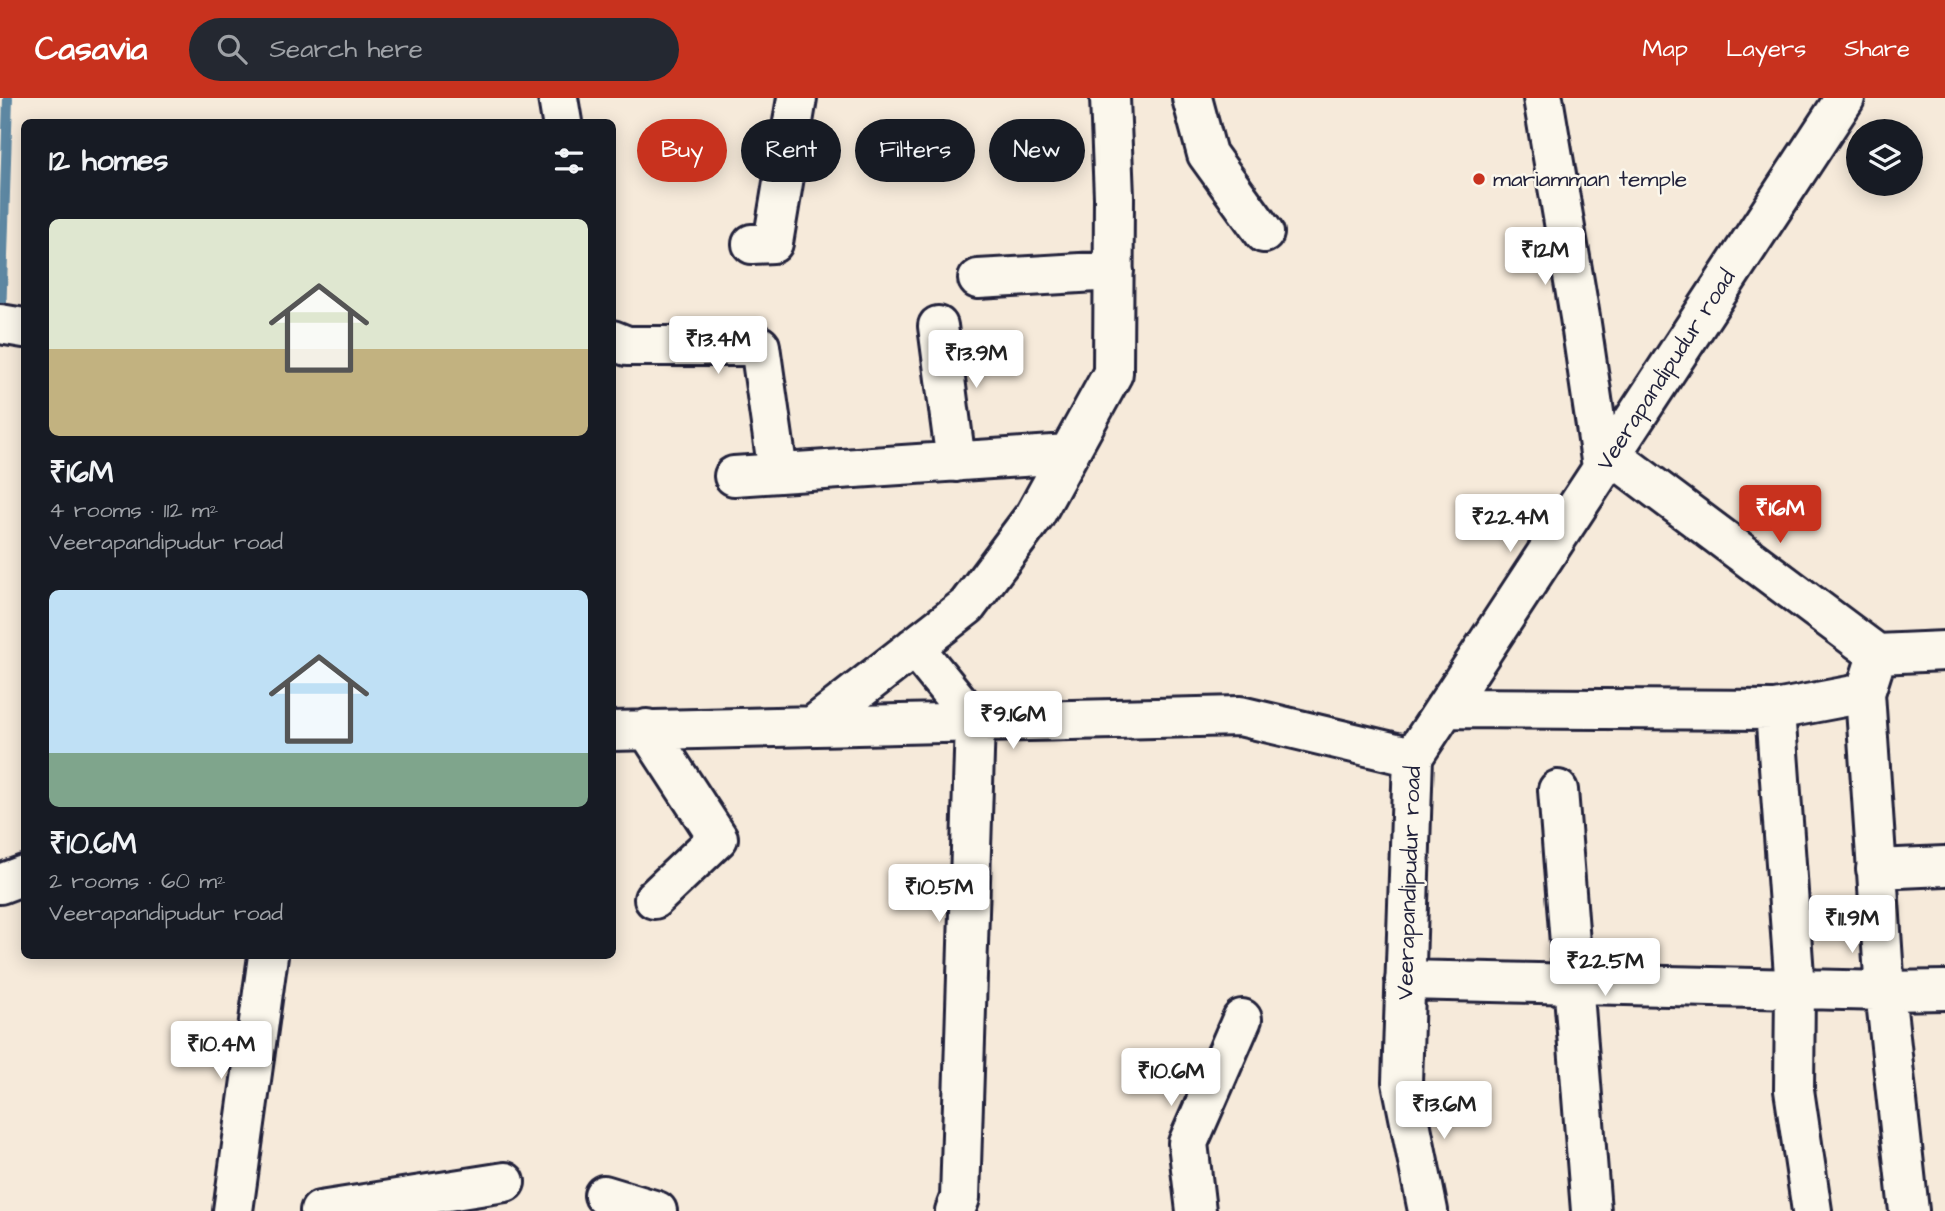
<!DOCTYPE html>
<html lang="en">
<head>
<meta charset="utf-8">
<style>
  :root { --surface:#171b24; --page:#242831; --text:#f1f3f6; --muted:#9ea1a6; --accent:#c8321e }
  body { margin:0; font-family:"Architects Daughter",sans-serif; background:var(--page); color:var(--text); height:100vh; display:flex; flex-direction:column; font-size:26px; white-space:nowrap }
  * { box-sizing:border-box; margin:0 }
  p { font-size:23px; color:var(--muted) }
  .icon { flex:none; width:38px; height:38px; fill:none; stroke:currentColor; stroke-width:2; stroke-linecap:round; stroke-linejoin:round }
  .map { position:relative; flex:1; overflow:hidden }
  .sheet { position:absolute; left:21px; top:21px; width:595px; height:840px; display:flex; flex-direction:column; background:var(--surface); border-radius:10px; box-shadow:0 4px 18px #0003 }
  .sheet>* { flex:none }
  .hud { position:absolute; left:637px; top:21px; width:665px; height:63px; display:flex; gap:14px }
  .buttons { position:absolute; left:1846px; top:21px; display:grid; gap:14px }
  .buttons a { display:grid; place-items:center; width:77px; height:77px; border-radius:50%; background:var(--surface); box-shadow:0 4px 18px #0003; font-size:35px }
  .price { position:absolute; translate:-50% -60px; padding:0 16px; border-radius:7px; background:#fff; color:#222; font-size:23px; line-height:46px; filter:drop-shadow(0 2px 4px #0008) }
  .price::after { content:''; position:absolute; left:50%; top:42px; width:21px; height:16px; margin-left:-10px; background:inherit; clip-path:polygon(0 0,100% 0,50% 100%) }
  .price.current { background:var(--accent); color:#fff }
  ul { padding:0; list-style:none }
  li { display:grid; align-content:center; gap:14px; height:371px; padding:0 28px }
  li span { display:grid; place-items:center; height:217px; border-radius:10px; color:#555 }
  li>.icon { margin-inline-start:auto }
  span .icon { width:126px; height:126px; fill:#fffc; stroke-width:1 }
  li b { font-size:30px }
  h2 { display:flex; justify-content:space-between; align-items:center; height:84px; padding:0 28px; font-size:30px }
  .pill { padding:0 24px; border-radius:32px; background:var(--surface); box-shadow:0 4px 18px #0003; font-size:24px; line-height:63px }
  .pill.current { background:var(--accent); color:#fff }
  header { display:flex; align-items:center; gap:42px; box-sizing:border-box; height:98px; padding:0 35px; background:var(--accent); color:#fff }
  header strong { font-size:33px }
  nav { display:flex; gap:38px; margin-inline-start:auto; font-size:24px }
  .search { width:490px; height:63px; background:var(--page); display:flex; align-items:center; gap:18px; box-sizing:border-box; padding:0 24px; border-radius:38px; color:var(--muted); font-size:26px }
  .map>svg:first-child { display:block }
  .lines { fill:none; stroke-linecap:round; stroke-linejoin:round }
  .stream { stroke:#5d87a2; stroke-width:10 }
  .minor-casing { stroke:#22223b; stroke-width:44 }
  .minor { stroke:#fbf7ec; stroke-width:38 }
  .poi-dot { fill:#c8321e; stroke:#fbf7ec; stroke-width:2.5 }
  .labels { text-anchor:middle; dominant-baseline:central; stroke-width:5; stroke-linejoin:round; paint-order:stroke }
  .poi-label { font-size:23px; fill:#22223b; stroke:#fbf7ec; text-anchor:start }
  .street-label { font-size:23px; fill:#22223b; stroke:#fbf7ec }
</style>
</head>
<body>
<header>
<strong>Casavia</strong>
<div class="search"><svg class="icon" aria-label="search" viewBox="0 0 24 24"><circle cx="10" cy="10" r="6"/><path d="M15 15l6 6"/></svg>Search here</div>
<nav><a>Map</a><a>Layers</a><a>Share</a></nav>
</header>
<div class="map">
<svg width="1945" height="1113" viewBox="0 0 1945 1113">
  <rect width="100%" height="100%" fill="#f6eada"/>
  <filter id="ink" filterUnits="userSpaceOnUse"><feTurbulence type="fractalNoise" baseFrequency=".0143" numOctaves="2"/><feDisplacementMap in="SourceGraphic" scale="14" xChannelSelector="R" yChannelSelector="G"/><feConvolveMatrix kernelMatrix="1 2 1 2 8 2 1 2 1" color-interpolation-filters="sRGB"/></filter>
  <g filter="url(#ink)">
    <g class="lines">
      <path class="stream" d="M 1,221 L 8,0"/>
      <defs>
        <path id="minor" d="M 558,0 L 562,24
          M 1192,0 L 1207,56 L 1264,135
          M 1543,0 L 1580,219 L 1602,369
          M 752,146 L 773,145 L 797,0
          M 978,181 L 1114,173
          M 0,226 L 24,230
          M 938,228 L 956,364
          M 612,242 L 627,248 L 760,248 L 778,375
          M 1611,357 L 1877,556 L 1945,553
          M 734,378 L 1068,356
          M 914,549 L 975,624 L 960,1100 L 955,1113
          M 1865,595 L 1885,893 L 1909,1113
          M 1445,610 L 1775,612 L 1795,891 L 1794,992 L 1812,1113
          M 1775,612 L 1865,595 L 1873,570
          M 813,628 L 967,508 L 1035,417 L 1113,275 L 1114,99 L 1110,0
          M 647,631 L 718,740 L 654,801
          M 612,633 L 1240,618 L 1413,659
          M 1558,692 L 1591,1113
          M 1876,771 L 1945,768
          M 0,786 L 24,777
          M 1405,882 L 1885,893 L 1945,892
          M 604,1097 L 657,1113
          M 233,1113 L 268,858
          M 320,1113 L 505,1084
          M 1196,1113 L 1188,1045 L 1242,921
          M 1428,1113 L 1402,984 L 1413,659 L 1845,0"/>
      </defs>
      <use href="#minor" class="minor-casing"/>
      <use href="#minor" class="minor"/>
    </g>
  </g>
  <circle class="poi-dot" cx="1479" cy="81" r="7"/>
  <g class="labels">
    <g class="poi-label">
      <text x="1493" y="81">mariamman temple</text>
    </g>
    <g class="street-label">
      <text transform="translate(1666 272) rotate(-57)">Veerapandipudur road</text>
      <text transform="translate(1409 785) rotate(-88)">Veerapandipudur road</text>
    </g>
  </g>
</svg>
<div class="buttons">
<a><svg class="icon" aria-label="layers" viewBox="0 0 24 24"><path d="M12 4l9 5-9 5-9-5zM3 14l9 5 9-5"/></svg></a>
</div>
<b class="price" style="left:1545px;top:189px">₹12M</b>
<b class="price" style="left:718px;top:278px">₹13.4M</b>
<b class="price" style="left:976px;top:292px">₹13.9M</b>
<b class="price current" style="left:1780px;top:447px">₹16M</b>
<b class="price" style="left:1510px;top:456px">₹22.4M</b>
<b class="price" style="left:1013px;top:653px">₹9.16M</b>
<b class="price" style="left:939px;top:826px">₹10.5M</b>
<b class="price" style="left:1852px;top:857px">₹11.9M</b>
<b class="price" style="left:1605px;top:900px">₹22.5M</b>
<b class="price" style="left:221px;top:983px">₹10.4M</b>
<b class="price" style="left:1171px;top:1010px">₹10.6M</b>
<b class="price" style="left:1444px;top:1043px">₹13.6M</b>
<div class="hud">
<a class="pill current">Buy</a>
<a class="pill">Rent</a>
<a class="pill">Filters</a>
<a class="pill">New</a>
</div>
<section class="sheet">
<h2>12 homes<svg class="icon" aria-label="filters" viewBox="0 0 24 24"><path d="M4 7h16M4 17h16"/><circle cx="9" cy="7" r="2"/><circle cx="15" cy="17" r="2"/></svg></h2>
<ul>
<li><span style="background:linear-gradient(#dfe7d0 60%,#c2b280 0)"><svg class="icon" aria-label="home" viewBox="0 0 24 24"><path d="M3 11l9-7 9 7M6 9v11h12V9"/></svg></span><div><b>₹16M</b><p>4 rooms · 112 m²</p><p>Veerapandipudur road</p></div></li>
<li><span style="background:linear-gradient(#bfe0f5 75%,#7fa58c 0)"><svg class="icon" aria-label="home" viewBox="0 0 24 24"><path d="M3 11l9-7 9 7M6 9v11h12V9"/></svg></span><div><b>₹10.6M</b><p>2 rooms · 60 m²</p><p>Veerapandipudur road</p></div></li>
</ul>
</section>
</div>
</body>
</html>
